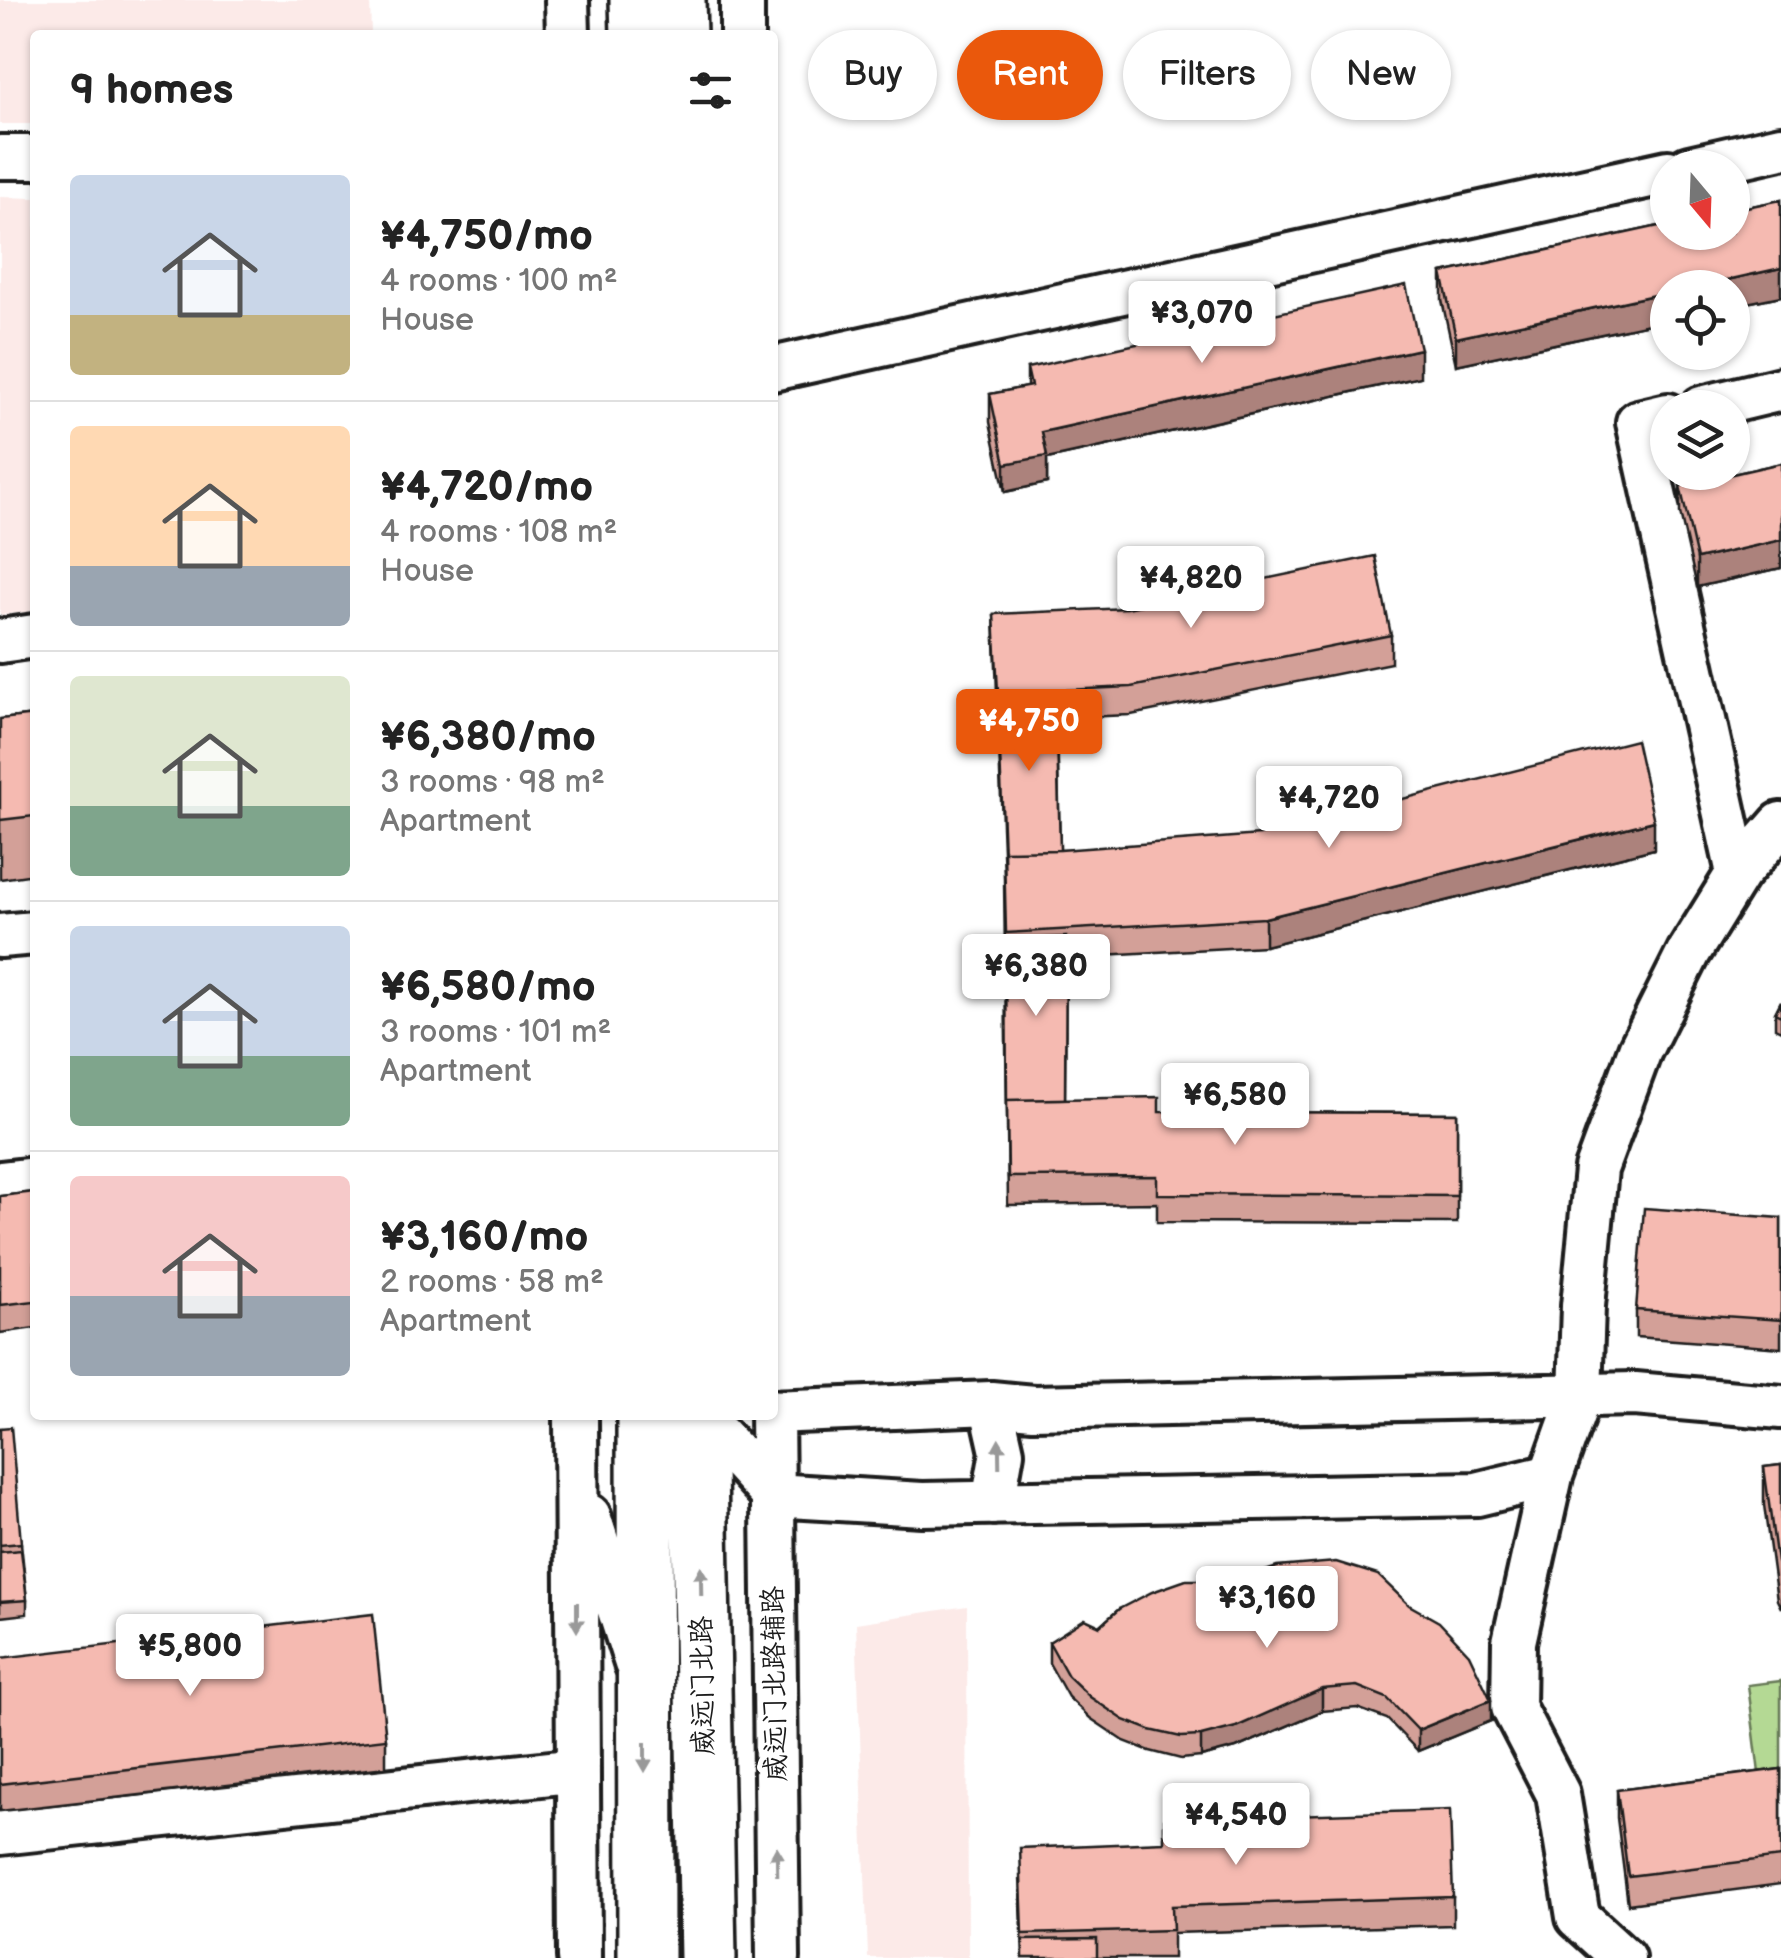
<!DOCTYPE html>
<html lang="en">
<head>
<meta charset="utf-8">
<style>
  :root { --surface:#fff; --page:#f2f2f2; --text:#222; --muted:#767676; --line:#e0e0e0; --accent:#ea580c }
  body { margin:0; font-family:"Balsamiq Sans","LXGW WenKai TC",sans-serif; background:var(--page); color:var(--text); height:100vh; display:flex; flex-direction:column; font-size:38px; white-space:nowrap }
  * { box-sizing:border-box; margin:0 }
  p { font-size:32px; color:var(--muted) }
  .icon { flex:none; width:55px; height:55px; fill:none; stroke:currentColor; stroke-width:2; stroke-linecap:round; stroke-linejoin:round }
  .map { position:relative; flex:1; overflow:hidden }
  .sheet { position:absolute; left:30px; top:30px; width:748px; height:1390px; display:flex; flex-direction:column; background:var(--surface); border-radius:10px; box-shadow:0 2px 8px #0004 }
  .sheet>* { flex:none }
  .guide { position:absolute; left:808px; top:30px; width:822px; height:90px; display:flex; gap:20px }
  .needle { width:65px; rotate:161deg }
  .fabs { position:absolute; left:1650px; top:150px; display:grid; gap:20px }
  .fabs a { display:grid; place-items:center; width:100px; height:100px; border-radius:50%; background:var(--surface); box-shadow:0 2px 8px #0004; font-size:50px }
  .price { position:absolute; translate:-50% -85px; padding:0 22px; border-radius:10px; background:#fff; color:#222; font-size:32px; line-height:65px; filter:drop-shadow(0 2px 5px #0008) }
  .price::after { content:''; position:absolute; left:50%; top:60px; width:30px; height:22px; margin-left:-15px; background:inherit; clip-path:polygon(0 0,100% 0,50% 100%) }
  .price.current { background:var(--accent); color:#fff }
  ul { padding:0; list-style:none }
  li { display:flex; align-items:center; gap:30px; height:250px; padding:0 40px }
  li+li { border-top:2px solid var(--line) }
  li span { display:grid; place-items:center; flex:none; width:280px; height:200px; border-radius:10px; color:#555 }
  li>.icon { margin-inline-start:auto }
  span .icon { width:120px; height:120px; fill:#fffc; stroke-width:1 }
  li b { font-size:42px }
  h2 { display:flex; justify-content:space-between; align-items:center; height:120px; padding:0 40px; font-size:42px }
  .chip { padding:0 35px; border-radius:45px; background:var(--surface); box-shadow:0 2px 8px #0004; font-size:35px; line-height:90px }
  .chip.current { background:var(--accent); color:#fff }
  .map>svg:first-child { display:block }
  .built { fill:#fceae8 }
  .green { fill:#b4d994; stroke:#687a58; stroke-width:2.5 }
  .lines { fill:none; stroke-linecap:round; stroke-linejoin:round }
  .minor-casing { stroke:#1c1c1c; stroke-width:50 }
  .major-casing { stroke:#1c1c1c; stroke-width:62 }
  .minor { stroke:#fff; stroke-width:42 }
  .major { stroke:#fff; stroke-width:55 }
  .wall { fill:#d3a098; stroke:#1c1c1c; stroke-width:2.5 }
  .shaded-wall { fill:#ac827c; stroke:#1c1c1c; stroke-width:2.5 }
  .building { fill:#f5bab1; stroke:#1c1c1c; stroke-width:2.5 }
  .oneway { fill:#999 }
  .labels { text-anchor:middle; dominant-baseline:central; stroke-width:10; stroke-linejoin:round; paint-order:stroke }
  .street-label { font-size:28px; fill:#1c1c1c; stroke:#fff }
</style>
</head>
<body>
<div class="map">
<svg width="1781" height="1958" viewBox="0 0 1781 1958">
  <rect width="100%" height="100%" fill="#fff"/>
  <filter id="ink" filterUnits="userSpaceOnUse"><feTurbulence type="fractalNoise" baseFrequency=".01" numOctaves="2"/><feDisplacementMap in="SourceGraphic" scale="20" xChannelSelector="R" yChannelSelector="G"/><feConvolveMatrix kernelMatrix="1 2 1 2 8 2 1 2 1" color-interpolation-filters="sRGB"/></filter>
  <g filter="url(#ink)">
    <path class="built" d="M 0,0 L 370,0 L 371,35 L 35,35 L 35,124 L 0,124 Z
      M 0,197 L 35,198 L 35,611 L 0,615 Z
      M 967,1606 L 968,1958 L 868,1958 L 856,1623 Z"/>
    <path class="green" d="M 1781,1681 L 1781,1779 L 1760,1781 L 1748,1685 Z"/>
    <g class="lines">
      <defs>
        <path id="minor" d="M 567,0 L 568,35
          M 742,0 L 742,35
          M 0,157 L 35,157
          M 1689,168 L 1781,147
          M 772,369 L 1668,172
          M 1702,408 L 1781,389
          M 1668,415 L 1638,422 L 1738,873
          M 0,641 L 35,636
          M 0,936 L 35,933
          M 0,1183 L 35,1179
          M 991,1403 L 1002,1452 L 993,1503
          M 772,1411 L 778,1958
          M 772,1412 L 991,1403 L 1033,1407 L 1635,1394 L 1781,1407
          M 576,1415 L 579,1958
          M 700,1415 L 773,1495 L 922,1504 L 1477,1494 L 1551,1476 L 1580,1395 L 1583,1306 L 1596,1169 L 1640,1050 L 1689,952 L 1738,873 L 1781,824
          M 1551,1476 L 1514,1642 L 1513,1707 L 1558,1794 L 1578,1917 L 1623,1958
          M 589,1516 L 636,1663
          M 0,1833 L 578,1770"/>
        <path id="major" d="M 638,0 L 639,35
          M 677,0 L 678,35
          M 645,1415 L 646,1958
          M 698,1415 L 708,1958"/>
      </defs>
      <use href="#minor" class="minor-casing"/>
      <use href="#major" class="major-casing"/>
      <use href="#minor" class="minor"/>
      <use href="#major" class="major"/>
    </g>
    <path class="wall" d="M 1781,200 L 1781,296 L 1732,306 L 1732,288 L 1668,288 L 1668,320 L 1456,365 L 1442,300 L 1442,273 L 1668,224 L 1668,232 L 1732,232 L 1732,210 Z
      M 1027,368 L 1420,377 L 1047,459 L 1047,483 L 1005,492 L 990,422 L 990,394 L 1027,387 Z
      M 1781,463 L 1781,568 L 1697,587 L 1680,513 L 1680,486 Z
      M 994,614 L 1391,635 L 1391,663 L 1131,715 L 1057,718 L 1060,850 L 1654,849 L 1265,946 L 1066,957 L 1065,1099 L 1159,1112 L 1457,1113 L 1457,1223 L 1157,1222 L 1157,1203 L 1008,1205 L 1004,878 Z
      M 35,715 L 35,874 L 0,879 L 0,719 Z
      M 1781,1001 L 1781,1031 L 1775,1028 L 1775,1013 Z
      M 35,1192 L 35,1328 L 0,1333 L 0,1196 Z
      M 1781,1218 L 1781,1348 L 1636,1337 L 1636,1310 Z
      M 0,1428 L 21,1543 L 27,1600 L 27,1614 L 0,1617 Z
      M 1781,1465 L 1781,1608 L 1777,1600 L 1764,1505 L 1764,1467 Z
      M 1119,1609 L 1491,1721 L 1418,1751 L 1387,1719 L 1357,1708 L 1322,1711 L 1236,1748 L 1201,1757 L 1181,1759 L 1150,1751 L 1124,1741 L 1090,1718 L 1068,1697 L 1049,1663 L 1049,1642 L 1100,1626 Z
      M 0,1658 L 386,1739 L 386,1767 L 0,1811 Z
      M 1781,1769 L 1781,1884 L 1628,1904 L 1617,1818 L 1617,1790 Z
      M 1020,1876 L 1453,1897 L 1453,1925 L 1173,1933 L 1173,1958 L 1023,1958 Z"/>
    <path class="shaded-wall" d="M 1781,268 L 1781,296 L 1732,306 L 1732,288 L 1691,288 Z
      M 1668,292 L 1668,320 L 1456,365 L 1456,338 Z
      M 1420,349 L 1420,377 L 1047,459 L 1047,483 L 1005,492 L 1005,464 L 1042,432 Z
      M 1781,540 L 1781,568 L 1697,587 L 1697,559 Z
      M 1654,821 L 1654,849 L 1265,946 L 1265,918 Z
      M 1322,1689 L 1322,1711 L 1236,1748 L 1201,1757 L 1201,1736 Z
      M 1491,1700 L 1491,1721 L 1418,1751 L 1418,1730 Z"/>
    <path class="building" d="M 1781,200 L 1781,268 L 1691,288 L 1668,288 L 1668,292 L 1456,338 L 1442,273 L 1668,224 L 1668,232 L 1732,232 L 1732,210 Z
      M 1406,285 L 1420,349 L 1042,432 L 1047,456 L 1005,464 L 990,394 L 1031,386 L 1027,368 Z
      M 1781,463 L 1781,540 L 1697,559 L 1680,486 Z
      M 1375,556 L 1391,635 L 1131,687 L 998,693 L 994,614 L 1127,608 Z
      M 1056,697 L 1060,850 L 1004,851 L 1004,857 L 998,700 Z
      M 35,715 L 35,816 L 0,820 L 0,719 Z
      M 1636,740 L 1654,821 L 1265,918 L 1006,933 L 1004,851 L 1060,850 L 1260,835 Z
      M 1066,937 L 1065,1099 L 1007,1100 L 1007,1106 L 1006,940 Z
      M 1781,1001 L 1781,1016 L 1775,1013 Z
      M 1159,1097 L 1159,1112 L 1457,1113 L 1457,1196 L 1157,1194 L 1157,1176 L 1008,1177 L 1007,1100 Z
      M 35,1192 L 35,1301 L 0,1305 L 0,1196 Z
      M 1644,1208 L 1781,1218 L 1781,1320 L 1636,1310 Z
      M 11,1427 L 21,1543 L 0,1545 L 0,1428 Z
      M 1781,1465 L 1781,1570 L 1777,1562 L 1764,1467 Z
      M 21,1550 L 27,1600 L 0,1602 L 0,1552 Z
      M 1336,1562 L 1378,1575 L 1409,1605 L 1439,1622 L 1469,1654 L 1491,1700 L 1418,1730 L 1387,1698 L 1357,1686 L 1322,1689 L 1236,1727 L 1201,1736 L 1181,1737 L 1150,1730 L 1124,1720 L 1090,1697 L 1068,1676 L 1049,1642 L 1085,1619 L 1100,1626 L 1119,1609 L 1152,1592 L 1186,1580 L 1240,1580 L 1277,1567 Z
      M 373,1614 L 386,1739 L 0,1784 L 0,1658 Z
      M 1781,1769 L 1781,1857 L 1628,1876 L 1617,1790 Z
      M 1450,1810 L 1453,1897 L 1172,1906 L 1173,1930 L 1023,1934 L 1020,1848 L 1164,1842 L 1164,1819 Z
      M 1097,1939 L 1097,1958 L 1023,1958 L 1023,1940 Z"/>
    <defs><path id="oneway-solid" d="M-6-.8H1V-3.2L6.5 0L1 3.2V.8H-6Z" transform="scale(2.5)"/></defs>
    <g class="oneway">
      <use href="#oneway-solid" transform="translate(999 1453) rotate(-91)"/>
      <use href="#oneway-solid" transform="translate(701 1581) rotate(-91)"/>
      <use href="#oneway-solid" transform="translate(577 1617) rotate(90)"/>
      <use href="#oneway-solid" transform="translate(645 1757) rotate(90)"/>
      <use href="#oneway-solid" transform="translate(777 1861) rotate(-91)"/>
    </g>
  </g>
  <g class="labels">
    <g class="street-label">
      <text transform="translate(775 1684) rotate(-91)">威远门北路辅路</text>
      <text transform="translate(703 1686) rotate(-91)">威远门北路</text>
    </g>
  </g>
</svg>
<div class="fabs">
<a><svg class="needle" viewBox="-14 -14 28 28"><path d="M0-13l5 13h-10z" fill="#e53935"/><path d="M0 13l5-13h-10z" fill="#767676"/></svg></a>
<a><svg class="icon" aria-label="locate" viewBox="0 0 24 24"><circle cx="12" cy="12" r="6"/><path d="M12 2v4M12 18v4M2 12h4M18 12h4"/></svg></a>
<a><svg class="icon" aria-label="layers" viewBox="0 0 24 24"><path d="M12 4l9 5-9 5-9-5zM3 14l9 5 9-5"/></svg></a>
</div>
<b class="price" style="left:1202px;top:366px">¥3,070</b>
<b class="price" style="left:1191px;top:631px">¥4,820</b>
<b class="price current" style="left:1029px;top:774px">¥4,750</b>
<b class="price" style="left:1329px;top:851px">¥4,720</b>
<b class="price" style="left:1036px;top:1019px">¥6,380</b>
<b class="price" style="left:1235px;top:1148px">¥6,580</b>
<b class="price" style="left:1267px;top:1651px">¥3,160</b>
<b class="price" style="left:190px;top:1699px">¥5,800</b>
<b class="price" style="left:1236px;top:1868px">¥4,540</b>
<div class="guide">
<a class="chip">Buy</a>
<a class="chip current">Rent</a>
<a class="chip">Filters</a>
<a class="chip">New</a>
</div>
<section class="sheet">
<h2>9 homes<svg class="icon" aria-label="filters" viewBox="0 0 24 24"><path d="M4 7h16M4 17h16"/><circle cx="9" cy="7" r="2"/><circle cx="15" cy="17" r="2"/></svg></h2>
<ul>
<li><span style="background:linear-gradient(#c9d6e8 70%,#c2b280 0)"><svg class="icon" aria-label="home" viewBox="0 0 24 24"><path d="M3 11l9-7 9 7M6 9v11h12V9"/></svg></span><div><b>¥4,750/mo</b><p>4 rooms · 100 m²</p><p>House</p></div></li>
<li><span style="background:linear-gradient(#ffd9b3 70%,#9aa5b1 0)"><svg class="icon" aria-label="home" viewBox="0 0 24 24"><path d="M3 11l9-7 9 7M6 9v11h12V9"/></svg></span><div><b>¥4,720/mo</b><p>4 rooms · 108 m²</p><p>House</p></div></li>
<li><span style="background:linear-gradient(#dfe7d0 65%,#7fa58c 0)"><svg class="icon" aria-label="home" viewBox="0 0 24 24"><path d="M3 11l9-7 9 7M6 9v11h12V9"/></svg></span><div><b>¥6,380/mo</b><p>3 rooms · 98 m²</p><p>Apartment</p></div></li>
<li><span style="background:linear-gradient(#c9d6e8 65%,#7fa58c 0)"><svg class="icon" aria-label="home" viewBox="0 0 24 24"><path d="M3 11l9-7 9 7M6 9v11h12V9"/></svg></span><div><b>¥6,580/mo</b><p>3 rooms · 101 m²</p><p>Apartment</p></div></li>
<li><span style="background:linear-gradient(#f6c9c9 60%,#9aa5b1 0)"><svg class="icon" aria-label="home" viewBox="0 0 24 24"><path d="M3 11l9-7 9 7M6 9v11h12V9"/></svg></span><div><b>¥3,160/mo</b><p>2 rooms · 58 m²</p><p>Apartment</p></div></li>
</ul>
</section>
</div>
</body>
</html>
